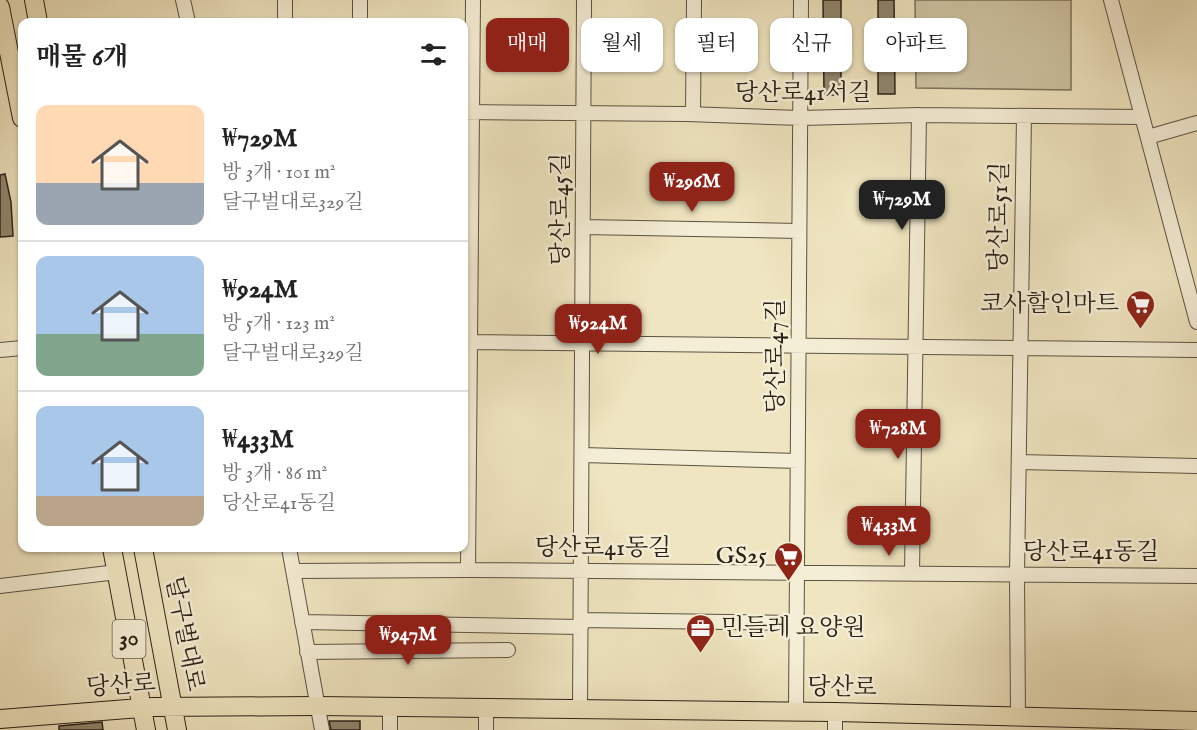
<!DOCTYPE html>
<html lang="ko">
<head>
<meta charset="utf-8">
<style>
  :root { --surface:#fff; --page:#f2f2f2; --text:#222; --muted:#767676; --line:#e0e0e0; --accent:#8f2418 }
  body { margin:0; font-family:"IM FELL English","Noto Serif KR",serif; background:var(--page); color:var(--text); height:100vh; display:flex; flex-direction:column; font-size:22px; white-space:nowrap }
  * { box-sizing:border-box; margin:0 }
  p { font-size:20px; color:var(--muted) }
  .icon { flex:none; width:33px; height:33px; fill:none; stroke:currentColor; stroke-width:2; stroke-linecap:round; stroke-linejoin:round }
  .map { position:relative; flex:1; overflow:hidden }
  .side { position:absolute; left:18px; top:18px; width:450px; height:534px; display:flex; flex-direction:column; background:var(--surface); border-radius:12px; box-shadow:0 2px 4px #0004 }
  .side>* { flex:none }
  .banner { position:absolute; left:486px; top:18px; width:570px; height:54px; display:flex; gap:12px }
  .price { position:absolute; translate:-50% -51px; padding:0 14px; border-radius:12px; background:var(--accent); color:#fff; font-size:20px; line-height:39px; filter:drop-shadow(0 2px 3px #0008) }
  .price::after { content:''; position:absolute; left:50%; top:36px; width:18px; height:14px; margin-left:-9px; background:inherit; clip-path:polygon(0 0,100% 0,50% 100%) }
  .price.active { background:#222; color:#fff }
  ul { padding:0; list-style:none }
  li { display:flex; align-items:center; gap:18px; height:150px; padding:0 18px }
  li+li { border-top:2px solid var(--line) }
  li span { display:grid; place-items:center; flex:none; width:168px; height:120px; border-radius:12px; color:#555 }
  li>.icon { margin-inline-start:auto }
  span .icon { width:72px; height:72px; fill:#fffc; stroke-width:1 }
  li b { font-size:26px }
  h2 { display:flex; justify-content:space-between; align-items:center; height:72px; padding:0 18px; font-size:26px }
  .pill { padding:0 21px; border-radius:12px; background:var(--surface); box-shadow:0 2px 4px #0004; font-size:21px; line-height:54px }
  .pill.active { background:var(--accent); color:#fff }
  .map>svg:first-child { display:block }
  .green { fill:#cec4a3; stroke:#7c725d; stroke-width:1.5 }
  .building { fill:#90876f; stroke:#2a2117; stroke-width:1.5 }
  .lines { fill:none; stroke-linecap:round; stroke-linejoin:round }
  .minor-casing { stroke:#5b5241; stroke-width:16 }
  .major-casing { stroke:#2a2117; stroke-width:20 }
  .minor { stroke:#f5eed6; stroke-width:14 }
  .major { stroke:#efe5c0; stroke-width:18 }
  .labels { text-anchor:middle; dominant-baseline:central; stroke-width:5; stroke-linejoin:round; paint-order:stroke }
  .shield { fill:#f5eed6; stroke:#675e50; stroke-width:1.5 }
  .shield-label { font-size:22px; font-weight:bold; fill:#2a2117 }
  .street-label { font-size:24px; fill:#2a2117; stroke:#f5eed6 }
  .poi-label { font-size:24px; fill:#2a2117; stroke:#f5eed6; text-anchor:end }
</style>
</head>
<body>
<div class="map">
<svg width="1197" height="730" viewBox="0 0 1197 730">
  <rect width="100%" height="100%" fill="#efe5c0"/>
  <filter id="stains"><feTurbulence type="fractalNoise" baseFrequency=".00333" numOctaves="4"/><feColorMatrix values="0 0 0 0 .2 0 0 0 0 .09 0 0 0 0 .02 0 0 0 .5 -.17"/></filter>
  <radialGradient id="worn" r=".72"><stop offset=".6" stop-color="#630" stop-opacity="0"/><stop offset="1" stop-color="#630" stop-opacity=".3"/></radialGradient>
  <path class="green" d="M 915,0 L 1071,0 L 1071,90 L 916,88 Z"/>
  <path class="building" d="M 823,0 L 841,0 L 841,95 L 824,95 Z
    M 878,0 L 894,0 L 895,94 L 878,94 Z
    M 5,174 L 11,202 L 13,236 L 0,237 L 0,175 Z
    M 329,721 L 360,721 L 360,730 L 331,730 Z
    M 102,722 L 103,730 L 59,730 L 59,726 Z"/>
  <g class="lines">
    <defs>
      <path id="minor" d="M 183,0 L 188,22
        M 1111,0 L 1197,322
        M 285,22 L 285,0
        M 360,22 L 360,0
        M 464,112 L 687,114 L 801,118 L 919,115 L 1142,117
        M 693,114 L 694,0
        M 1148,137 L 1197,123
        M 583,227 L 799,231
        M 464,344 L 471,342 L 1197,350
        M 0,350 L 22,348
        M 582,455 L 798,461
        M 1019,462 L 1197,466
        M 289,548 L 322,730
        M 468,570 L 473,0
        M 293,571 L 468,570 L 1197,576
        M 912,573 L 919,115
        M 0,586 L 117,572
        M 581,620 L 797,623
        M 302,622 L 581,627
        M 307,652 L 508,650
        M 580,709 L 584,0
        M 796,711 L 801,0
        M 835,712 L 835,730
        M 1018,717 L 1017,574 L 1024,116
        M 390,730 L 390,707
        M 486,730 L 486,708"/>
      <path id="major" d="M 34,0 L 38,22
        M 0,7 L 22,118
        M 112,548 L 146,730
        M 143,548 L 177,730
        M 0,719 L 153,707 L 317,706 L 835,712 L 1197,721"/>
    </defs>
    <use href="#minor" class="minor-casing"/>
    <use href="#major" class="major-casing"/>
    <use href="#minor" class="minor"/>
    <use href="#major" class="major"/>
  </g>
  <defs>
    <symbol id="supermarket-pin" viewBox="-11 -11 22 30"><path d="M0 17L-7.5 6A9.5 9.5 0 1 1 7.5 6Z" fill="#8f2418" stroke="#f5eed6"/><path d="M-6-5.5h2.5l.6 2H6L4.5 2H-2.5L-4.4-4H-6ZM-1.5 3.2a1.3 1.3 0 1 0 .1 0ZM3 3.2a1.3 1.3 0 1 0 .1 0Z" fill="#fff"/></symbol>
    <symbol id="office-pin" viewBox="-11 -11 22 30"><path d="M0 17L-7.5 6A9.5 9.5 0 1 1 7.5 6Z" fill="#8f2418" stroke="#f5eed6"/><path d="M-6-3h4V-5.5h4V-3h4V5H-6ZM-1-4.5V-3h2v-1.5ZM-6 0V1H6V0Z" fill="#fff"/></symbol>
  </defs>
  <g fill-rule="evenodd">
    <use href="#supermarket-pin" x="1124" y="288" width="33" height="45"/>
    <use href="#supermarket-pin" x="772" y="540" width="33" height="45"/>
    <use href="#office-pin" x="684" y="612" width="33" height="45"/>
  </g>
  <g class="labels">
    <rect class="shield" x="112.5" y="620" width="33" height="38" rx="4.5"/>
    <g class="shield-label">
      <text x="129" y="639">30</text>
    </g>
    <g class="street-label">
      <text x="803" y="93">당산로41서길</text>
      <text transform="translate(561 209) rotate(-90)">당산로45길</text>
      <text transform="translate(1000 217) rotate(-89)">당산로51길</text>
      <text transform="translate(776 356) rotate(-90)">당산로47길</text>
      <text x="603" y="548">당산로41동길</text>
      <text x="1091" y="552">당산로41동길</text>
      <text transform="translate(184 634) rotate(79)">달구벌대로</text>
      <text transform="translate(121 686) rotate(-4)">당산로</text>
      <text transform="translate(842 688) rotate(1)">당산로</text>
    </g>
    <g class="poi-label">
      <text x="1119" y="304">코사할인마트</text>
      <text x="767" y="556">GS25</text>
      <text x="721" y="628" text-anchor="start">민들레 요양원</text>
    </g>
  </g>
  <rect width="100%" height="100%" filter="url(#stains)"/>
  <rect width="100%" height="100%" fill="url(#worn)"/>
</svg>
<b class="price" style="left:692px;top:213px">₩296M</b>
<b class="price active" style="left:902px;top:231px">₩729M</b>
<b class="price" style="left:598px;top:355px">₩924M</b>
<b class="price" style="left:898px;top:460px">₩728M</b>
<b class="price" style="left:889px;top:557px">₩433M</b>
<b class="price" style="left:408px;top:666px">₩947M</b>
<div class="banner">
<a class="pill active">매매</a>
<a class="pill">월세</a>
<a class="pill">필터</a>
<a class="pill">신규</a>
<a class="pill">아파트</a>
</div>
<section class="side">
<h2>매물 6개<svg class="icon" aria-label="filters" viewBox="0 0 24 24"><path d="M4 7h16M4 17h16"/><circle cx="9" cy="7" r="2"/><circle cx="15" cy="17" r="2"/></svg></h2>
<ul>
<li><span style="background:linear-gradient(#ffd9b3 65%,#9aa5b1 0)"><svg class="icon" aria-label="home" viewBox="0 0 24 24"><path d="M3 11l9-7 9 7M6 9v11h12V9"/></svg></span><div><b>₩729M</b><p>방 3개 · 101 m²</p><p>달구벌대로329길</p></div></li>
<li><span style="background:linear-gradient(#a9c7e8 65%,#7fa58c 0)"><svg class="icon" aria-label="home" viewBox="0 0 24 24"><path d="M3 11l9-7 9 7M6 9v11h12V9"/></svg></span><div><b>₩924M</b><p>방 5개 · 123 m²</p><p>달구벌대로329길</p></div></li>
<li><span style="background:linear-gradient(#a9c7e8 75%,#b9a48a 0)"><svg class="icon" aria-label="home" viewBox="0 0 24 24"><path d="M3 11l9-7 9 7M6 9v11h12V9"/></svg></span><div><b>₩433M</b><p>방 3개 · 86 m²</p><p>당산로41동길</p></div></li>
</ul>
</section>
</div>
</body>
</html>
